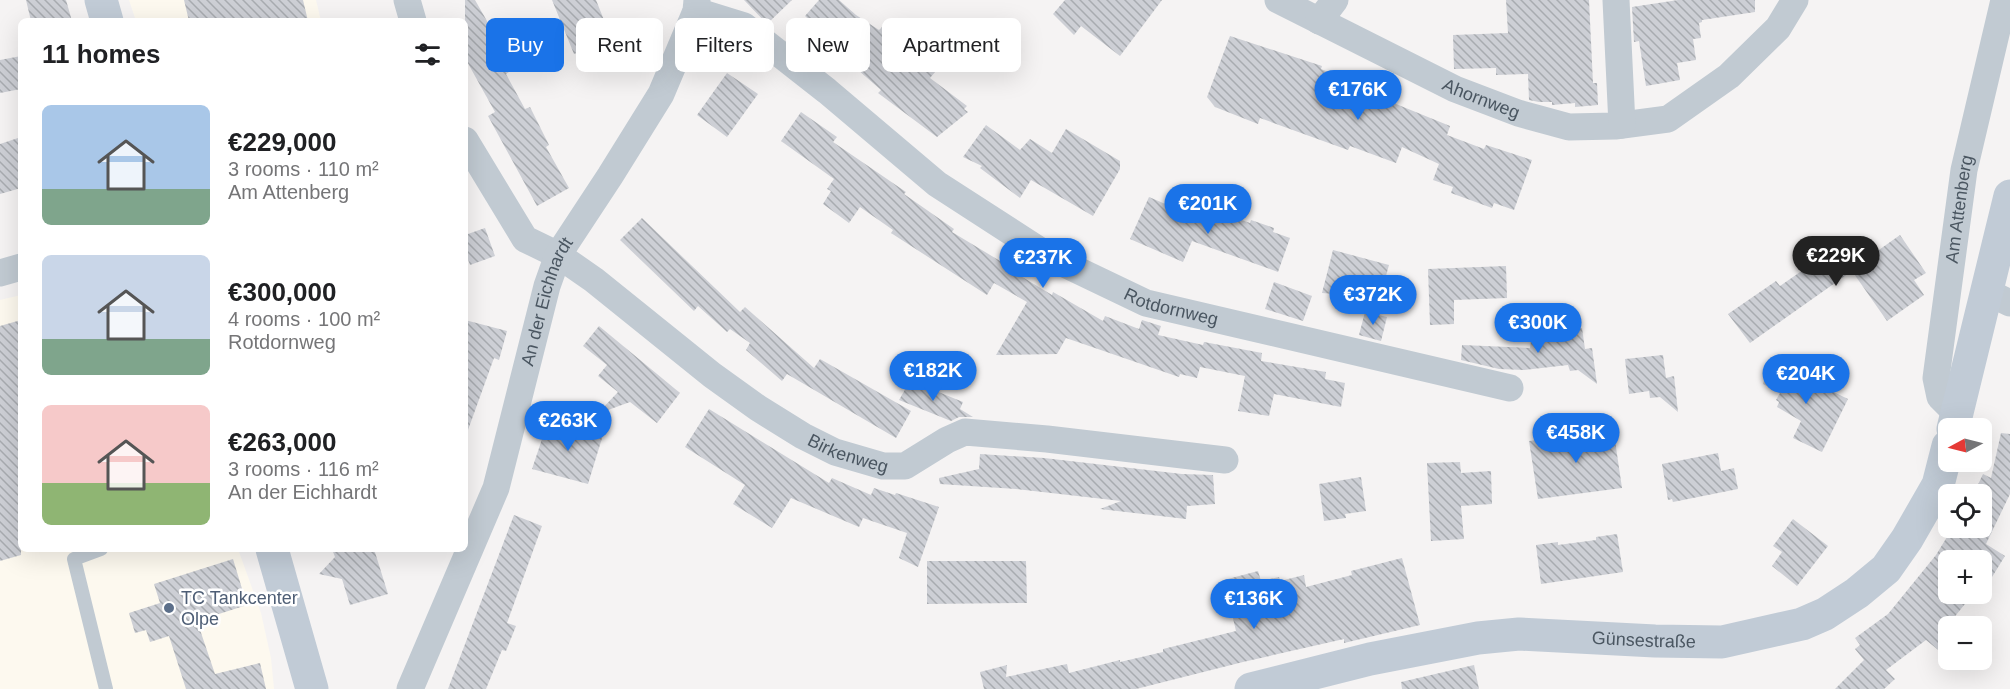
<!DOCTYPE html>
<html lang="en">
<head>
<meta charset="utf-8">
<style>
  :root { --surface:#fff; --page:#f6f6f6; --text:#202124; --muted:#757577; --accent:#1a73e8 }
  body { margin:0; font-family:Helvetica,sans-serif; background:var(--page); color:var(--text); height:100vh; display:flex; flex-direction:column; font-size:22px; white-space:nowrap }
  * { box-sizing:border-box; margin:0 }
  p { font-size:20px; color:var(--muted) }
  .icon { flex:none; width:33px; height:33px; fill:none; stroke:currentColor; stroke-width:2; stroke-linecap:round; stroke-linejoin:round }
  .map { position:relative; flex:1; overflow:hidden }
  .sheet { position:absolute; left:18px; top:18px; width:450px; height:534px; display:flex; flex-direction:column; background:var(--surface); border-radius:9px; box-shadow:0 6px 24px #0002 }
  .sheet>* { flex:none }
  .top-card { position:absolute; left:486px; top:18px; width:570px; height:54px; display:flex; gap:12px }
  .needle { width:39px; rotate:263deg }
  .buttons { position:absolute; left:1938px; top:418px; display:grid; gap:12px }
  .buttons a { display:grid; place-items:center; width:54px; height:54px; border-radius:9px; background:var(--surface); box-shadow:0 6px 24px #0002; font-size:30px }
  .price { position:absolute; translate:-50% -51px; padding:0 14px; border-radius:21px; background:var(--accent); color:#fff; font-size:20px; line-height:39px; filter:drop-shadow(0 2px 3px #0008) }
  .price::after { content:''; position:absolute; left:50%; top:36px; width:18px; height:14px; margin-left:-9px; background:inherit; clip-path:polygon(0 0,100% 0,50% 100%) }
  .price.selected { background:#222; color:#fff }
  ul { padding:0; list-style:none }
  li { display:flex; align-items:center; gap:18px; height:150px; padding:0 24px }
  li span { display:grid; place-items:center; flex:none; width:168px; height:120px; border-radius:9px; color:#555 }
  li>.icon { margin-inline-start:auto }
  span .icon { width:72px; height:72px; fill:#fffc; stroke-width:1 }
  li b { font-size:26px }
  h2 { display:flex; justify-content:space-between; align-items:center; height:72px; padding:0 24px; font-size:26px }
  .chip { padding:0 21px; border-radius:9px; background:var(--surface); box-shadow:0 6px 24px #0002; font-size:21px; line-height:54px }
  .chip.selected { background:var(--accent); color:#fff }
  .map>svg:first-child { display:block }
  .commercial { fill:#fdf9ef }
  .building { fill:url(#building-back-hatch) }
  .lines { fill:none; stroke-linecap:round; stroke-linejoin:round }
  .lane { stroke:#c1cad2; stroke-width:14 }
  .street { stroke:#c1cad2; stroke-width:27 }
  .secondary { stroke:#c1cbd6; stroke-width:33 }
  .service-dot { fill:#5c6f8a; stroke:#fff; stroke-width:2 }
  .labels { text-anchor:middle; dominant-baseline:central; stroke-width:5; stroke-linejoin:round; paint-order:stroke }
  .street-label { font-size:18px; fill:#4a5661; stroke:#fff }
  .service-label { font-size:18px; fill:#4e5e75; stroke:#fff; text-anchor:start }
</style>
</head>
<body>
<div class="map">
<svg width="2010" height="689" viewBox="0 0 2010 689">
  <defs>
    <pattern id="building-back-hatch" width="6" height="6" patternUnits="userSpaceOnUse" patternTransform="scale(1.5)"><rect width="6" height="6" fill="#cdcfd5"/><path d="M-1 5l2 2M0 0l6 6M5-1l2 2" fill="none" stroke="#a8abb0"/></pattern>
  </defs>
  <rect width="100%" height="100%" fill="#f5f3f3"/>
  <path class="commercial" d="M 129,0 L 316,0 L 321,21 L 136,21 Z
    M 21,295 L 21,549 L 238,549 L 261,613 L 271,658 L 274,689 L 0,689 L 0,300 Z"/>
  <path class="building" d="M 26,0 L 66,0 L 72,21 L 31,21 Z
    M 184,0 L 303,0 L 308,21 L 189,21 Z
    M 465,0 L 475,0 L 495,35 L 493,36 L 512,70 L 506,74 L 525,109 L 530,107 L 549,145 L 546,147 L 569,188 L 537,206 L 488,116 L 495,112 L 465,58 Z
    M 552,0 L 596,0 L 606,25 L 602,27 L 607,40 L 574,54 Z
    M 744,0 L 792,0 L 767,24 Z
    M 819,0 L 839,0 L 856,15 L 879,30 L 882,27 L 936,71 L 930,78 L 967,106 L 964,109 L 968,112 L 937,137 L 878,93 L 881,90 L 850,63 L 852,60 L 805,16 Z
    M 1065,0 L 1162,0 L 1120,56 L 1081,26 L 1074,35 L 1053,14 Z
    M 1506,0 L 1589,0 L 1593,83 L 1597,83 L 1598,105 L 1575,107 L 1575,103 L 1552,105 L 1552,102 L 1539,102 L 1529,100 L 1528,74 L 1496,75 L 1496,68 L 1454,69 L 1453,35 L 1508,33 Z
    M 1678,0 L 1755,0 L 1755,12 L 1702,20 L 1702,22 L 1699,23 L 1701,38 L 1693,39 L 1696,60 L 1677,63 L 1680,80 L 1646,86 L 1639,41 L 1634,42 L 1632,7 Z
    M 1230,36 L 1322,66 L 1321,69 L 1336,75 L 1336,77 L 1370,89 L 1369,93 L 1450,126 L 1447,135 L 1484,149 L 1486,145 L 1532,160 L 1514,210 L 1494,203 L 1492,208 L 1451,193 L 1453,187 L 1433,180 L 1439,164 L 1402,147 L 1396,163 L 1350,146 L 1348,150 L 1260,118 L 1258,124 L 1215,107 L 1207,97 Z
    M 21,56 L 21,89 L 0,93 L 0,60 Z
    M 727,73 L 758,94 L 727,137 L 697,115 Z
    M 801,112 L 837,137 L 833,142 L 906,192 L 904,194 L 954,229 L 952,232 L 1005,264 L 1004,266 L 1052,295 L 1053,292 L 1103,321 L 1105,316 L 1139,329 L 1142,320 L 1161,326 L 1158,335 L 1203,345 L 1204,342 L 1262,353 L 1261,361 L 1326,372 L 1325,379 L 1345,383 L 1341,407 L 1274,394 L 1269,416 L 1238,411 L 1245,376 L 1200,367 L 1197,378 L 1180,374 L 1179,377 L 1066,338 L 1057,354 L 996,355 L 1027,302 L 994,283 L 987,295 L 891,233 L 893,230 L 860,207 L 849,223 L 823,204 L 831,191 L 827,189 L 834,179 L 781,141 Z
    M 986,125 L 1020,150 L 1030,139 L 1052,153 L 1066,129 L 1120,161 L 1120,169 L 1093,216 L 1031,180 L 1020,198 L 980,168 L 982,166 L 963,157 Z
    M 21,137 L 21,188 L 0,194 L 0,144 Z
    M 1149,197 L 1177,209 L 1226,218 L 1227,215 L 1250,223 L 1251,220 L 1274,228 L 1273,232 L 1290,238 L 1278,272 L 1192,241 L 1183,262 L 1130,239 Z
    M 642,218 L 740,312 L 745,307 L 814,368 L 820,359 L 911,411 L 896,438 L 787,374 L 782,381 L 746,350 L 750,343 L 730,329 L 727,332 L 698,306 L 694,311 L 620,240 Z
    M 485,228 L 495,256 L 470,265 L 465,251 L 465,235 Z
    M 1900,235 L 1926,273 L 1914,280 L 1924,295 L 1887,321 L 1852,271 L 1750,343 L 1728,314 L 1776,281 L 1780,286 L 1836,247 L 1852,269 Z
    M 1333,250 L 1389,265 L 1377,308 L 1357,302 L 1359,296 L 1322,293 Z
    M 1506,266 L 1507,298 L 1454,300 L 1454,324 L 1430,325 L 1428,269 Z
    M 1274,282 L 1312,296 L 1303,321 L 1265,309 Z
    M 1365,312 L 1387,317 L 1381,341 L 1359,335 Z
    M 21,320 L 21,555 L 0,561 L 0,326 Z
    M 465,320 L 507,331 L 499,360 L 494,358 L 468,430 L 465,430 Z
    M 599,326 L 680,393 L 657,423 L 630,402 L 597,414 L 618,392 L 598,376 L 607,365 L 583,346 Z
    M 1582,328 L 1585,349 L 1592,348 L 1597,384 L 1578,370 L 1570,371 L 1568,365 L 1524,370 L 1499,369 L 1461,360 L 1462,345 L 1530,348 L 1532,334 Z
    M 1663,355 L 1666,378 L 1674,376 L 1678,412 L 1660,397 L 1650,398 L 1649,391 L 1629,394 L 1625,359 Z
    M 1770,361 L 1848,399 L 1822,452 L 1793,438 L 1801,421 L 1777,407 L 1779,402 L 1776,400 L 1780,393 L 1763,384 Z
    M 910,381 L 930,392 L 931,389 L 963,402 L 960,409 L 973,417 L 959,417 L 951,421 L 899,400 Z
    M 709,409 L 829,483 L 832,478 L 871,495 L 874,488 L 895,495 L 896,493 L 939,507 L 918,567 L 899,558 L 907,533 L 863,518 L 859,527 L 791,498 L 772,528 L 733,504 L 745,485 L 685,447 Z
    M 548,421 L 603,435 L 588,484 L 532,469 Z
    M 1613,427 L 1622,488 L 1538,499 L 1529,441 L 1566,436 L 1566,433 Z
    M 2001,433 L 2010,434 L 2010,494 L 1986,544 L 2005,556 L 1984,590 L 1982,589 L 1982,561 L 1948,561 L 1948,594 L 1973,594 L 1948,625 L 1948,658 L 1926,640 L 1886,670 L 1895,679 L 1884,689 L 1835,689 L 1864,660 L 1855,649 L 1860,645 L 1855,638 L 1888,614 L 1936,555 L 1950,532 L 1954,535 L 1957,528 L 1982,528 L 1982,495 L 1973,495 L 1983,474 L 1991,478 Z
    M 1718,453 L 1721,471 L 1734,468 L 1738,489 L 1673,502 L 1672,499 L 1668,500 L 1662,464 Z
    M 980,454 L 1044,458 L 1182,474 L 1213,475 L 1215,504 L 1187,506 L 1186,519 L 1100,509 L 1121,501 L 1016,489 L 940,484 L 939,478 L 979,469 Z
    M 1460,462 L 1461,473 L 1491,471 L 1492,504 L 1461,506 L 1464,539 L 1431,541 L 1427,463 Z
    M 1361,477 L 1366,511 L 1345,514 L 1346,518 L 1324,521 L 1319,484 Z
    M 514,515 L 542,526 L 507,623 L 516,626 L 506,651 L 502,650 L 486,689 L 448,689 Z
    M 1793,519 L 1828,546 L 1797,586 L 1772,566 L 1782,552 L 1773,546 Z
    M 1617,534 L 1623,572 L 1541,584 L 1536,545 L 1558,542 L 1558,545 L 1596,540 L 1596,537 Z
    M 332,549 L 374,549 L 388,594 L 350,605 L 342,579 L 319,574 L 335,557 Z
    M 1402,558 L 1420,625 L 1344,643 L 1344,639 L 1243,662 L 1136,689 L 984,689 L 980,672 L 1007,665 L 1006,677 L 1067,664 L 1069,673 L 1120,660 L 1120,662 L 1163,652 L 1163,649 L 1236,631 L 1224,580 L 1258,571 L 1261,581 L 1279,577 L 1280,581 L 1304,575 L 1306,587 L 1352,575 L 1351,571 Z
    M 233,559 L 247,605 L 197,621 L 215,674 L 260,663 L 266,689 L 186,689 L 169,636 L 150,642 L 146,630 L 135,633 L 129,613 L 160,603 L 154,584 Z
    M 927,561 L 1026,561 L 1027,603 L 927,604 Z
    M 1474,665 L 1479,689 L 1402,689 L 1401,682 Z"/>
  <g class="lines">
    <path class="lane" d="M 101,549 L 74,559 L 106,689"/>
    <g class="street">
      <path d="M 407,0 L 413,21"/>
      <path id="s1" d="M 1278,0 L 1455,89 L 1518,113 L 1569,127 L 1615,126 L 1668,119 L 1729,76 L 1778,28 L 1795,0"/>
      <path d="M 1616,0 L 1622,125"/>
      <path id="s2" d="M 696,11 L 744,26 L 827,91 L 937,184 L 1050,257 L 1146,303 L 1510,388"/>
      <path d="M 1319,21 L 1335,0"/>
      <path id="s3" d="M 465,140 L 525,239 L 558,255 L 594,280 L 712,375 L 758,408 L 803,436 L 835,452 L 883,466 L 905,466 L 947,440 L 965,432 L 1047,439 L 1225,460"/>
      <path d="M 0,273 L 21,267"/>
      <path d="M 1985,291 L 2010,303"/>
      <path id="s4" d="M 1957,414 L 1940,397 L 1936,378 L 1964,170 L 2004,0"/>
      <path id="s5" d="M 410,689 L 496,488 L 547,286 L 558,255 L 610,176 L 661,94 L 696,11 L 697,0"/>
    </g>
    <g class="secondary">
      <path d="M 101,0 L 107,21"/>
      <path d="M 1953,429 L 2010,196"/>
      <path d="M 272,549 L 312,689"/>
      <path id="s6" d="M 1251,689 L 1370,659 L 1478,638 L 1519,634 L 1655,641 L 1722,642 L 1802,624 L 1825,614 L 1857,593 L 1886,569 L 1907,539 L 1938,485 L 1948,446"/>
    </g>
  </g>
  <circle class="service-dot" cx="169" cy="608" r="6"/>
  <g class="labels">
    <g class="street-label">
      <text stroke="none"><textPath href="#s1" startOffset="226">Ahornweg</textPath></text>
      <text stroke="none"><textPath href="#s4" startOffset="214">Am Attenberg</textPath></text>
      <text stroke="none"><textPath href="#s5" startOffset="412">An der Eichhardt</textPath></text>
      <text stroke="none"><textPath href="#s2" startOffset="566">Rotdornweg</textPath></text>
      <text stroke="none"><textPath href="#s3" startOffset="506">Birkenweg</textPath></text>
      <text stroke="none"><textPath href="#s6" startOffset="399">Günsestraße</textPath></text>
    </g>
    <g class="service-label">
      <text x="181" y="598">TC Tankcenter<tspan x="181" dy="21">Olpe</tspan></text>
    </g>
  </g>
</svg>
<div class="buttons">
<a><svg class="needle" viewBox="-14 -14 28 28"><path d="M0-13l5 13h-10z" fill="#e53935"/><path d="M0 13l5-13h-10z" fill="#757577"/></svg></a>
<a><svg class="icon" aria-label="locate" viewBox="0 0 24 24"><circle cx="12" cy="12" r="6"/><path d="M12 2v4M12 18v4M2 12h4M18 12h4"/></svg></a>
<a>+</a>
<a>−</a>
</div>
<b class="price" style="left:1358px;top:121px">€176K</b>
<b class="price" style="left:1208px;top:235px">€201K</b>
<b class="price selected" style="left:1836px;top:287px">€229K</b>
<b class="price" style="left:1043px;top:289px">€237K</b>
<b class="price" style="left:1373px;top:326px">€372K</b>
<b class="price" style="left:1538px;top:354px">€300K</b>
<b class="price" style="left:933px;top:402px">€182K</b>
<b class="price" style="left:1806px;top:405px">€204K</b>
<b class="price" style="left:568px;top:452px">€263K</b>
<b class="price" style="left:1576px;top:464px">€458K</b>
<b class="price" style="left:1254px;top:630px">€136K</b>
<div class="top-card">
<a class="chip selected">Buy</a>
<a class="chip">Rent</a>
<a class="chip">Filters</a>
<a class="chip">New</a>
<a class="chip">Apartment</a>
</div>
<section class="sheet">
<h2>11 homes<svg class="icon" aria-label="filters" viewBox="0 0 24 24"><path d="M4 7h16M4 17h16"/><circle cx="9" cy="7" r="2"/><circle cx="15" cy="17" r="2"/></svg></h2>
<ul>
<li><span style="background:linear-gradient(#a9c7e8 70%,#7fa58c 0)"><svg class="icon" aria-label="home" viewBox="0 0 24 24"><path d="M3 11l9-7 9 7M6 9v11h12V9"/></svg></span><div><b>€229,000</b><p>3 rooms · 110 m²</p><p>Am Attenberg</p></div></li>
<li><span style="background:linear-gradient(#c9d6e8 70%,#7fa58c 0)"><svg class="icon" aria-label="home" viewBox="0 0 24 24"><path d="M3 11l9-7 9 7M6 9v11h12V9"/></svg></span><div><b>€300,000</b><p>4 rooms · 100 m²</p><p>Rotdornweg</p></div></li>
<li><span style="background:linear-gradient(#f6c9c9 65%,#8fb573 0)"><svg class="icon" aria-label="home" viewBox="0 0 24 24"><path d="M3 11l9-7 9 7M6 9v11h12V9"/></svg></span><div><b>€263,000</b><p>3 rooms · 116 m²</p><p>An der Eichhardt</p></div></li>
</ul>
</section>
</div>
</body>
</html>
